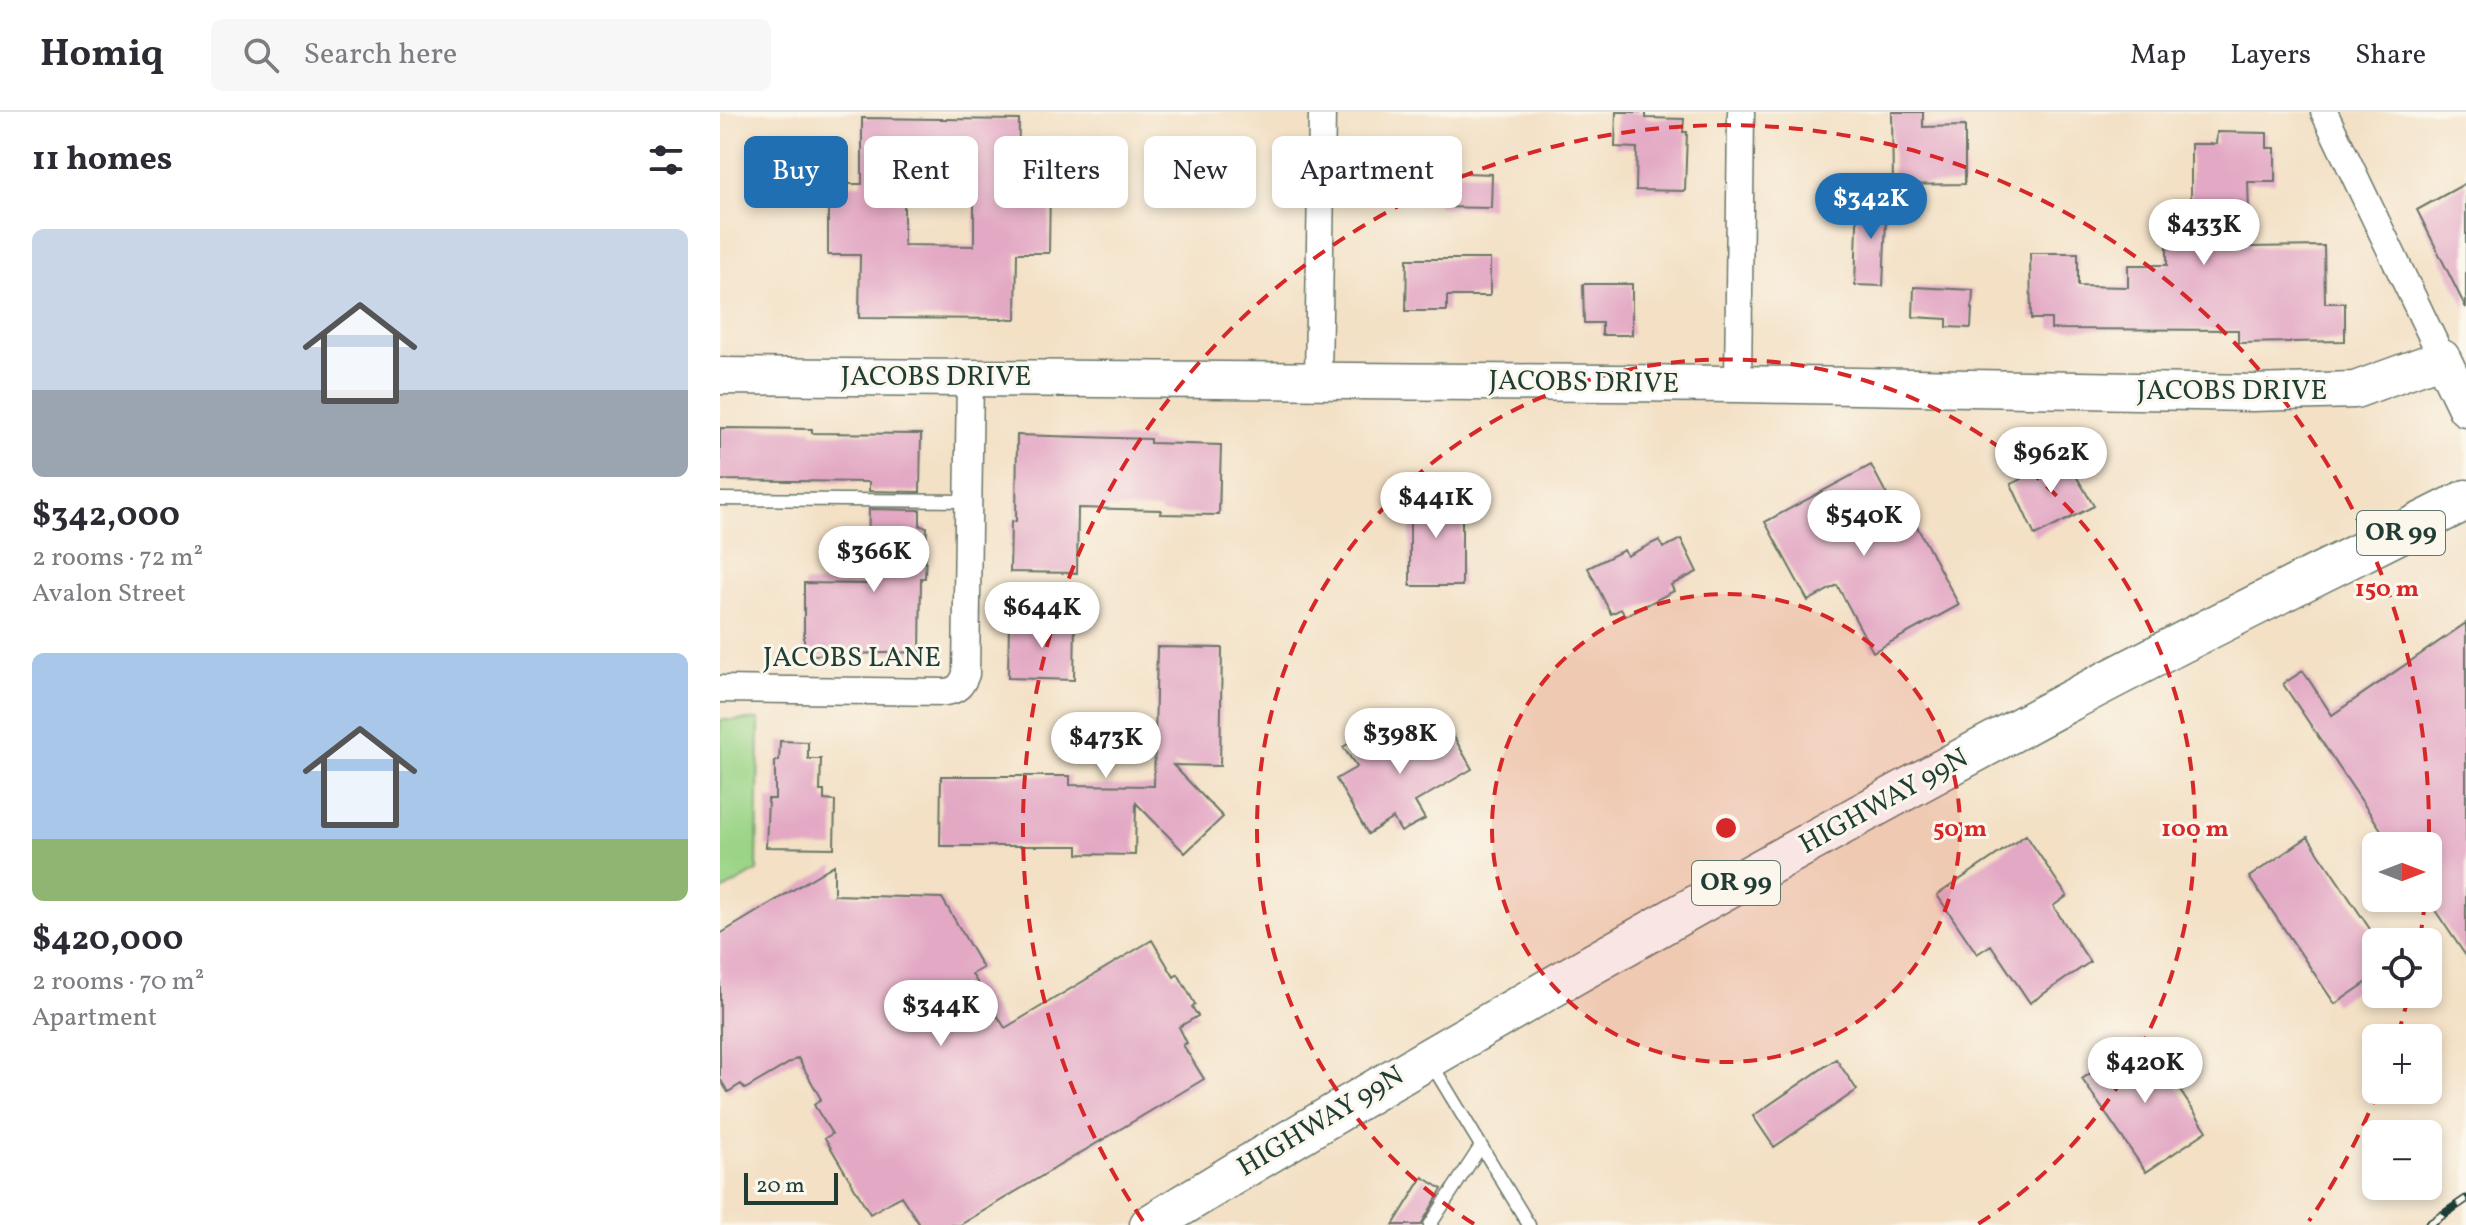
<!DOCTYPE html>
<html lang="en">
<head>
<meta charset="utf-8">
<style>
  :root { --surface:#fff; --page:#f7f7f7; --text:#2b2b33; --muted:#7c7c81; --line:#e1e1e2; --accent:#1f6fb2 }
  body { margin:0; font-family:Vollkorn,serif; background:var(--page); color:var(--text); height:100vh; display:flex; flex-direction:column; font-size:30px; white-space:nowrap }
  * { box-sizing:border-box; margin:0 }
  p { font-size:26px; color:var(--muted) }
  .icon { flex:none; width:44px; height:44px; fill:none; stroke:currentColor; stroke-width:2; stroke-linecap:round; stroke-linejoin:round }
  .map { position:relative; flex:1; overflow:hidden }
  .drawer { display:flex; flex-direction:column; background:var(--surface); width:720px }
  .drawer>* { flex:none }
  .banner { position:absolute; left:24px; top:24px; width:760px; height:72px; display:flex; gap:16px }
  .needle { width:52px; rotate:90deg }
  .fabs { position:absolute; left:1642px; top:720px; display:grid; gap:16px }
  .fabs a { display:grid; place-items:center; width:80px; height:80px; border-radius:12px; background:var(--surface); box-shadow:0 4px 12px #0003; font-size:40px }
  .scale { position:absolute; left:24px; bottom:20px; width:94px; box-sizing:border-box; padding-left:8px; border:4px solid #1f3d34; border-top:0; font-size:22px; line-height:28px; white-space:nowrap; color:#1f3d34; -webkit-text-stroke:6px #fbf7ec; paint-order:stroke }
  .price { position:absolute; translate:-50% -68px; padding:0 18px; border-radius:28px; background:#fff; color:#222; font-size:26px; line-height:52px; filter:drop-shadow(0 2px 4px #0008) }
  .price::after { content:''; position:absolute; left:50%; top:48px; width:24px; height:18px; margin-left:-12px; background:inherit; clip-path:polygon(0 0,100% 0,50% 100%) }
  .price.current { background:var(--accent); color:#fff }
  ul { padding:0; list-style:none }
  li { display:grid; align-content:center; gap:16px; height:424px; padding:0 32px }
  li span { display:grid; place-items:center; height:248px; border-radius:12px; color:#555 }
  li>.icon { margin-inline-start:auto }
  span .icon { width:144px; height:144px; fill:#fffc; stroke-width:1 }
  li b { font-size:34px }
  h2 { display:flex; justify-content:space-between; align-items:center; height:96px; padding:0 32px; font-size:34px }
  .chip { padding:0 28px; border-radius:12px; background:var(--surface); box-shadow:0 4px 12px #0003; font-size:28px; line-height:72px }
  .chip.current { background:var(--accent); color:#fff }
  header { display:flex; align-items:center; gap:48px; box-sizing:border-box; height:112px; padding:0 40px; background:var(--surface); border-bottom:2px solid var(--line) }
  header strong { font-size:38px }
  nav { display:flex; gap:44px; margin-inline-start:auto; font-size:28px }
  .search { width:560px; height:72px; background:var(--page); display:flex; align-items:center; gap:20px; box-sizing:border-box; padding:0 28px; border-radius:12px; color:var(--muted); font-size:30px }
  main { display:flex; flex:1; min-height:0 }
  .map>svg:first-child { display:block }
  .green { fill:#9bd487; stroke:#5d885e; stroke-width:2 }
  .building { fill:#e3a8c4; fill-rule:evenodd }
  .lines { fill:none; stroke-linecap:round; stroke-linejoin:round }
  .lane-casing { stroke:#697667; stroke-width:15 }
  .street-casing { stroke:#697667; stroke-width:29 }
  .secondary-casing { stroke:#697667; stroke-width:39 }
  .primary-casing { stroke:#697667; stroke-width:43 }
  .lane { stroke:#fff; stroke-width:12 }
  .street { stroke:#fff; stroke-width:26 }
  .secondary { stroke:#fff; stroke-width:36 }
  .primary { stroke:#fff; stroke-width:40 }
  .rail-casing { stroke:#1f3d34; stroke-width:9 }
  .rail { stroke:#fbf7ec; stroke-width:6; stroke-dasharray:18; stroke-linecap:butt }
  .ring { fill:none; stroke:#d62828; stroke-width:4; stroke-dasharray:14 10 }
  .labels { text-anchor:middle; dominant-baseline:central; stroke-width:6; stroke-linejoin:round; paint-order:stroke }
  .shield { fill:#fbf7ec; stroke:#61756b; stroke-width:2 }
  .shield-label { font-size:26px; font-weight:bold; fill:#1f3d34 }
  .street-label { font-size:28px; fill:#1f3d34; stroke:#fbf7ec }
  .centre { fill:#d62828; stroke:#fbf7ec; stroke-width:4 }
  .ring-label { font-size:24px; text-anchor:middle; font-weight:bold; fill:#d62828; stroke:#fbf7ec; stroke-width:6; stroke-linejoin:round; paint-order:stroke }
</style>
</head>
<body>
<header>
<strong>Homiq</strong>
<div class="search"><svg class="icon" aria-label="search" viewBox="0 0 24 24"><circle cx="10" cy="10" r="6"/><path d="M15 15l6 6"/></svg>Search here</div>
<nav><a>Map</a><a>Layers</a><a>Share</a></nav>
</header>
<main>
<section class="drawer">
<h2>11 homes<svg class="icon" aria-label="filters" viewBox="0 0 24 24"><path d="M4 7h16M4 17h16"/><circle cx="9" cy="7" r="2"/><circle cx="15" cy="17" r="2"/></svg></h2>
<ul>
<li><span style="background:linear-gradient(#c9d6e8 65%,#9aa5b1 0)"><svg class="icon" aria-label="home" viewBox="0 0 24 24"><path d="M3 11l9-7 9 7M6 9v11h12V9"/></svg></span><div><b>$342,000</b><p>2 rooms · 72 m²</p><p>Avalon Street</p></div></li>
<li><span style="background:linear-gradient(#a9c7e8 75%,#8fb573 0)"><svg class="icon" aria-label="home" viewBox="0 0 24 24"><path d="M3 11l9-7 9 7M6 9v11h12V9"/></svg></span><div><b>$420,000</b><p>2 rooms · 70 m²</p><p>Apartment</p></div></li>
</ul>
</section>
<div class="map">
<svg width="1746" height="1113" viewBox="0 0 1746 1113">
  <rect width="100%" height="100%" fill="#fbf7ec"/>
  <filter id="ink" filterUnits="userSpaceOnUse"><feTurbulence type="fractalNoise" baseFrequency=".0125" numOctaves="2"/><feDisplacementMap in="SourceGraphic" scale="16" xChannelSelector="R" yChannelSelector="G"/><feConvolveMatrix kernelMatrix="1 2 1 2 8 2 1 2 1" color-interpolation-filters="sRGB"/></filter>
  <filter id="wash" filterUnits="userSpaceOnUse"><feTurbulence type="fractalNoise" baseFrequency=".006" numOctaves="4" result="noise"/><feDisplacementMap in="SourceGraphic" scale="32" xChannelSelector="R" yChannelSelector="G"/><feGaussianBlur stdDeviation="1.8" result="paint"/><feColorMatrix in="noise" values="0 0 0 0 0 0 0 0 0 0 0 0 0 0 0 0 0 1.4 0 .05"/><feComposite in="paint" operator="in"/></filter>
  <g filter="url(#wash)">
    <rect width="100%" height="100%" fill="#f3e0c5"/>
    <path class="green" d="M 0,608 L 39,608 L 37,759 L 0,780 Z"/>
    <g id="blocks">
      <path class="building" d="M 896,0 L 926,0 L 926,6 L 964,7 L 963,20 L 967,20 L 965,79 L 916,78 L 917,36 L 895,35 Z
        M 1172,0 L 1203,0 L 1203,15 L 1245,14 L 1245,72 L 1173,73 Z
        M 142,6 L 299,8 L 298,72 L 330,72 L 329,141 L 297,141 L 296,207 L 139,206 L 140,143 L 108,143 L 108,72 L 142,72 ZM 184,85 L 254,86 L 254,134 L 184,133 Z
        M 1497,20 L 1547,21 L 1547,36 L 1555,36 L 1555,70 L 1528,70 L 1530,135 L 1604,134 L 1605,191 L 1625,191 L 1625,229 L 1518,231 L 1518,218 L 1331,217 L 1331,207 L 1311,207 L 1310,141 L 1358,141 L 1358,174 L 1408,175 L 1408,153 L 1447,153 L 1447,94 L 1471,94 L 1471,32 L 1496,32 Z
        M 656,34 L 698,35 L 698,42 L 710,43 L 709,75 L 653,72 Z
        M 718,60 L 772,62 L 771,96 L 718,95 Z
        M 1746,71 L 1746,196 L 1697,98 Z
        M 1138,84 L 1167,85 L 1163,174 L 1135,173 Z
        M 687,147 L 770,147 L 770,184 L 727,184 L 727,199 L 686,199 Z
        M 863,172 L 912,172 L 912,223 L 882,223 L 882,211 L 864,211 Z
        M 1194,175 L 1253,178 L 1251,216 L 1227,215 L 1227,207 L 1193,205 Z
        M 0,316 L 92,317 L 92,321 L 201,322 L 200,380 L 149,379 L 149,370 L 0,368 Z
        M 297,323 L 430,327 L 430,331 L 501,333 L 499,403 L 440,402 L 441,398 L 358,396 L 357,461 L 290,460 L 291,409 L 296,410 Z
        M 1345,346 L 1374,394 L 1315,424 L 1291,372 L 1302,367 L 1300,363 L 1333,347 L 1335,351 Z
        M 1151,353 L 1177,402 L 1187,396 L 1239,493 L 1153,540 L 1117,473 L 1088,489 L 1045,410 Z
        M 690,382 L 742,382 L 742,474 L 690,474 Z
        M 149,397 L 200,398 L 200,414 L 207,415 L 205,466 L 201,466 L 200,540 L 92,543 L 92,539 L 84,539 L 84,471 L 147,472 Z
        M 961,427 L 977,460 L 951,473 L 954,479 L 905,504 L 901,497 L 891,502 L 868,456 L 904,438 L 907,444 L 939,428 L 943,436 Z
        M 289,509 L 355,510 L 354,568 L 288,566 Z
        M 1746,511 L 1746,844 L 1708,788 L 1708,734 L 1672,734 L 1563,572 L 1583,559 L 1612,603 Z
        M 437,535 L 502,536 L 500,654 L 453,653 L 503,705 L 465,741 L 416,691 L 415,743 L 358,742 L 358,734 L 220,734 L 221,664 L 350,664 L 350,673 L 434,674 Z
        M 725,609 L 752,657 L 695,690 L 705,707 L 681,720 L 673,706 L 648,722 L 616,667 L 637,655 L 623,635 L 650,619 L 665,644 Z
        M 60,629 L 88,630 L 88,647 L 101,647 L 100,679 L 104,679 L 104,688 L 115,689 L 114,736 L 46,735 L 48,687 L 55,687 L 55,649 L 59,649 Z
        M 1306,723 L 1347,784 L 1333,794 L 1370,850 L 1310,891 L 1271,833 L 1257,842 L 1217,783 Z
        M 1588,725 L 1656,826 L 1656,864 L 1615,892 L 1529,765 Z
        M 114,753 L 114,783 L 222,786 L 263,856 L 252,862 L 285,916 L 432,828 L 454,865 L 458,862 L 475,892 L 472,895 L 478,904 L 459,915 L 467,931 L 463,933 L 484,967 L 240,1113 L 200,1113 L 181,1084 L 150,1102 L 105,1026 L 112,1022 L 94,993 L 101,987 L 78,946 L 25,977 L 21,972 L 8,980 L 0,967 L 0,822 Z
        M 1424,925 L 1487,1019 L 1426,1060 L 1362,967 Z
        M 1116,947 L 1137,978 L 1054,1035 L 1033,1004 Z
        M 703,1065 L 722,1077 L 701,1113 L 673,1113 Z"/>
    </g>
  </g>
  <g filter="url(#ink)">
    <use href="#blocks" fill-opacity="0" stroke="#697667" stroke-width="2"/>
    <g class="lines">
      <defs>
        <path id="lane" d="M 0,387 L 249,389
          M 712,953 L 809,1113
          M 710,1113 L 761,1034"/>
        <path id="street" d="M 1604,0 L 1722,246
          M 598,268 L 602,0
          M 1018,272 L 1021,0
          M 0,577 L 225,580 C 237,579 242,573 246,562 L 250,265"/>
        <path id="secondary" d="M 0,264 L 1018,272 L 1532,281 L 1635,278 L 1722,246 L 1746,296"/>
        <path id="primary" d="M 430,1113 C 728,930 1033,759 1342,593 C 1475,522 1611,456 1746,388"/>
      </defs>
      <use href="#lane" class="lane-casing"/>
      <use href="#street" class="street-casing"/>
      <use href="#secondary" class="secondary-casing"/>
      <use href="#primary" class="primary-casing"/>
      <use href="#lane" class="lane"/>
      <use href="#street" class="street"/>
      <use href="#secondary" class="secondary"/>
      <use href="#primary" class="primary"/>
      <defs>
        <path id="rail" d="M 1708,1113 L 1746,1087"/>
      </defs>
      <use href="#rail" class="rail-casing"/>
      <use href="#rail" class="rail"/>
    </g>
  </g>
  <circle cx="1006" cy="716" r="234" fill="#d62828" fill-opacity=".12"/>
  <g class="ring">
    <circle cx="1006" cy="716" r="234"/>
    <path d="M754 1112A469 469 0 1 1 1258 1112"/>
    <path d="M1705 789A703 703 0 0 1 1700 826M1688 886A703 703 0 0 1 1678 922M1658 979A703 703 0 0 1 1589 1109M423 1109A703 703 0 1 1 1708 753"/>
  </g>
  <g class="labels">
    <g class="shield">
      <rect x="1637" y="399" width="88" height="44" rx="6"/>
      <rect x="972" y="749" width="88" height="44" rx="6"/>
    </g>
    <g class="shield-label">
      <text x="1681" y="421">OR 99</text>
      <text x="1016" y="771">OR 99</text>
    </g>
    <g class="street-label">
      <text x="216" y="265">JACOBS DRIVE</text>
      <text transform="translate(864 271) rotate(1)">JACOBS DRIVE</text>
      <text x="1512" y="279">JACOBS DRIVE</text>
      <text x="132" y="546">JACOBS LANE</text>
      <text transform="translate(1164 690) rotate(-29)">HIGHWAY 99N</text>
      <text transform="translate(601 1010) rotate(-31)">HIGHWAY 99N</text>
    </g>
  </g>
  <circle cx="1006" cy="716" r="12" class="centre"/>
  <g class="ring-label">
    <text x="1667" y="484">150 m</text>
    <text x="1240" y="724">50 m</text>
    <text x="1475" y="724">100 m</text>
  </g>
</svg>
<div class="fabs">
<a><svg class="needle" viewBox="-14 -14 28 28"><path d="M0-13l5 13h-10z" fill="#e53935"/><path d="M0 13l5-13h-10z" fill="#7c7c81"/></svg></a>
<a><svg class="icon" aria-label="locate" viewBox="0 0 24 24"><circle cx="12" cy="12" r="6"/><path d="M12 2v4M12 18v4M2 12h4M18 12h4"/></svg></a>
<a>+</a>
<a>−</a>
</div>
<div class="scale">20 m</div>
<b class="price current" style="left:1151px;top:129px">$342K</b>
<b class="price" style="left:1484px;top:155px">$433K</b>
<b class="price" style="left:1331px;top:383px">$962K</b>
<b class="price" style="left:716px;top:428px">$441K</b>
<b class="price" style="left:1144px;top:446px">$540K</b>
<b class="price" style="left:154px;top:482px">$366K</b>
<b class="price" style="left:322px;top:538px">$644K</b>
<b class="price" style="left:680px;top:664px">$398K</b>
<b class="price" style="left:386px;top:668px">$473K</b>
<b class="price" style="left:221px;top:936px">$344K</b>
<b class="price" style="left:1425px;top:993px">$420K</b>
<div class="banner">
<a class="chip current">Buy</a>
<a class="chip">Rent</a>
<a class="chip">Filters</a>
<a class="chip">New</a>
<a class="chip">Apartment</a>
</div>
</div>
</main>
</body>
</html>
